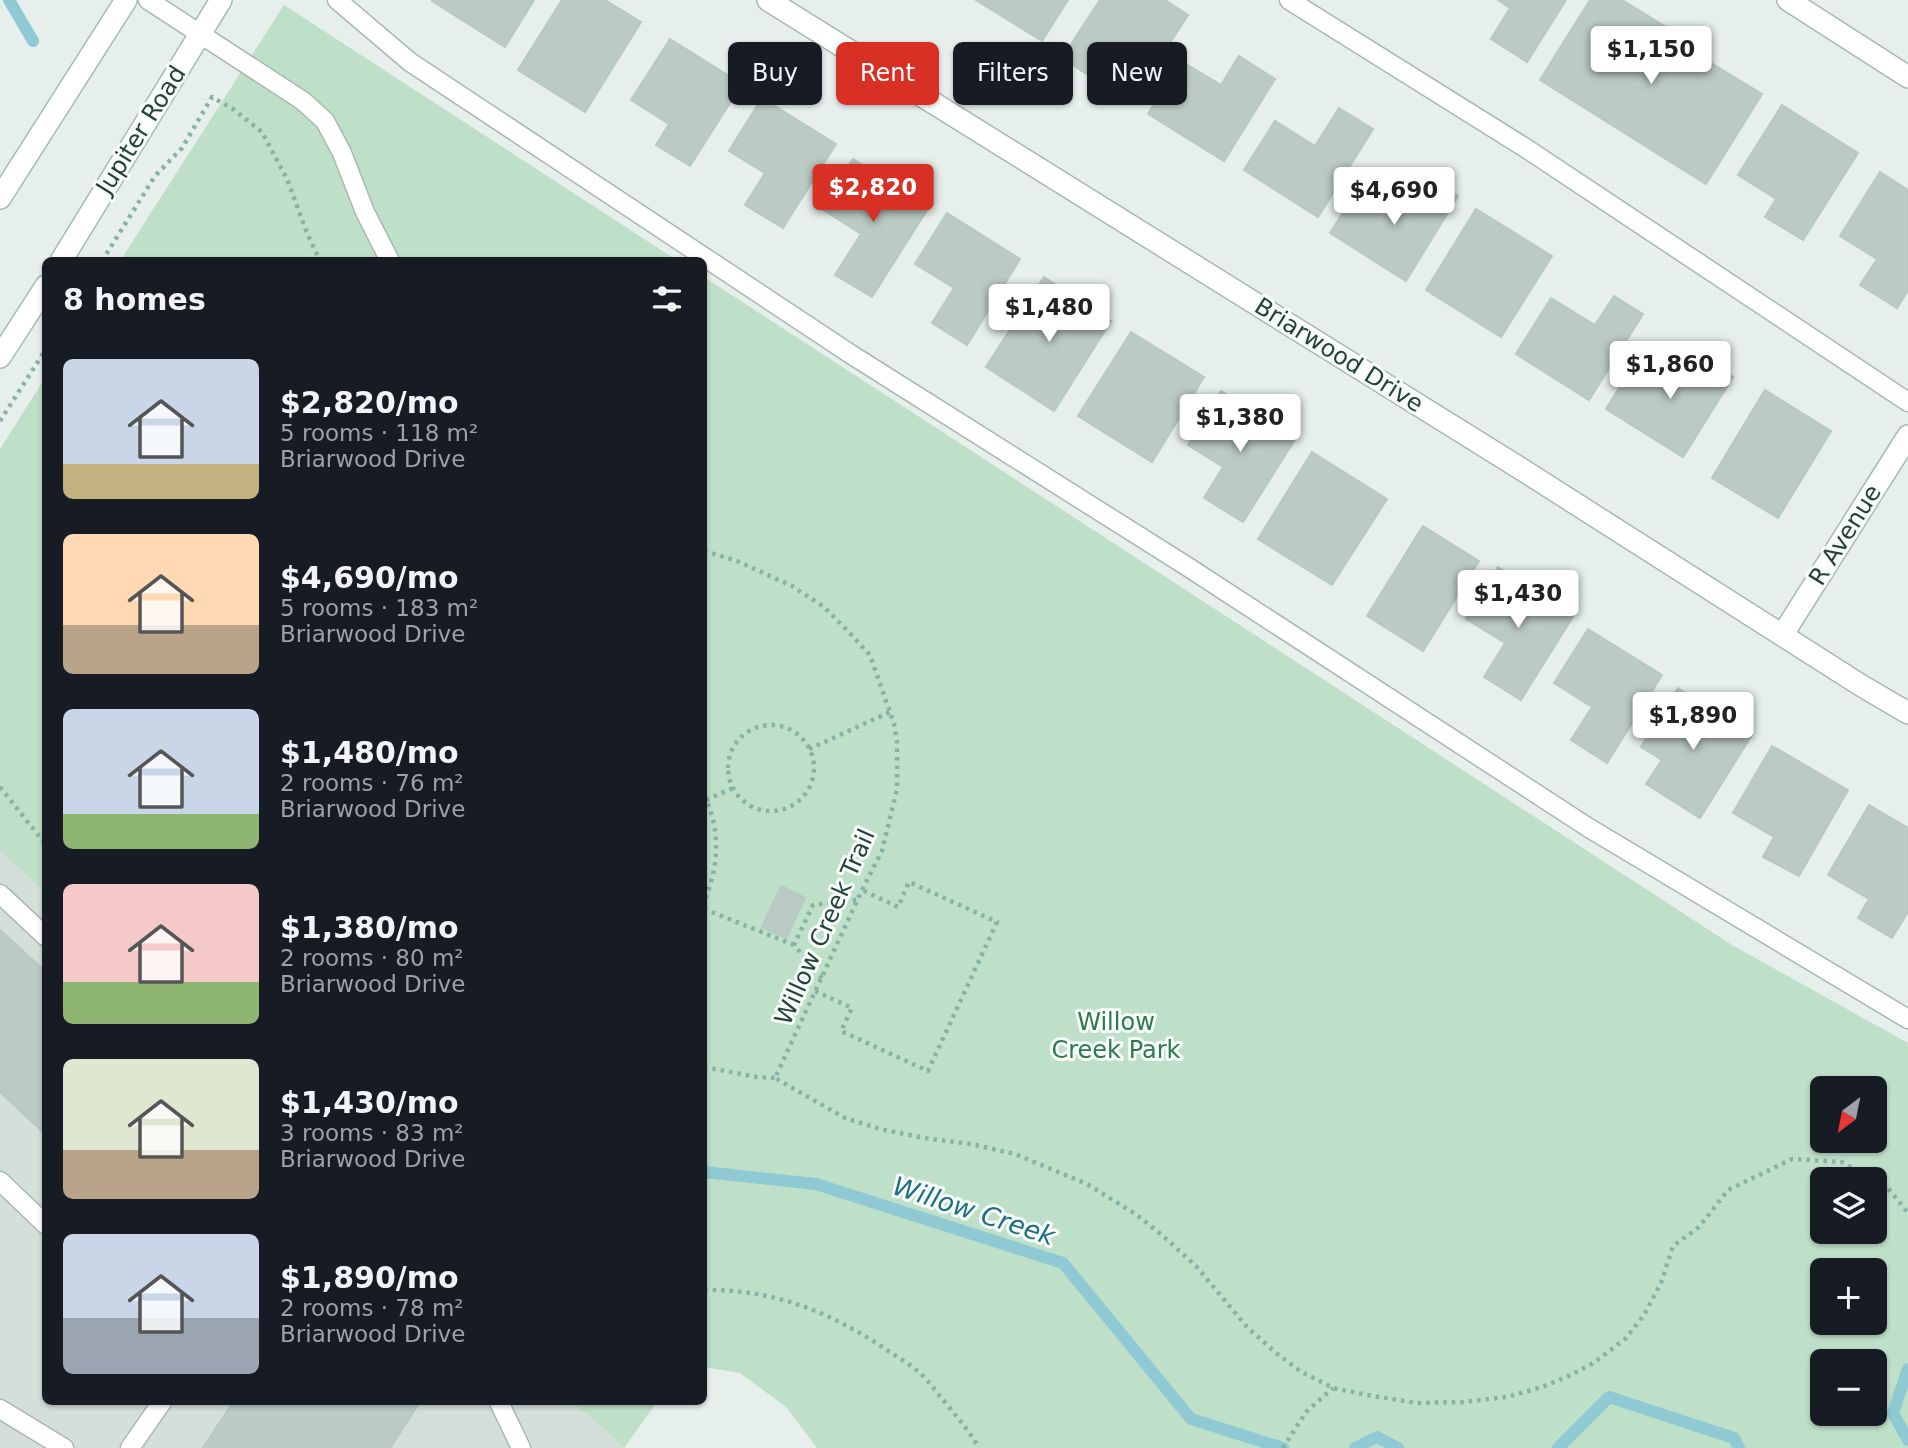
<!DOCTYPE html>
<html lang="en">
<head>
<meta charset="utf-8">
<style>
  :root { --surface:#171b24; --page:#20242c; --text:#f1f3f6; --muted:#9ea1a6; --accent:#d93025 }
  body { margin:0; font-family:"DejaVu Sans",sans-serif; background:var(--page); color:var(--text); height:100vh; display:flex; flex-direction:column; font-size:26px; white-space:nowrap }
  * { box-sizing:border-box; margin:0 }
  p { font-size:23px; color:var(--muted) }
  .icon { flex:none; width:38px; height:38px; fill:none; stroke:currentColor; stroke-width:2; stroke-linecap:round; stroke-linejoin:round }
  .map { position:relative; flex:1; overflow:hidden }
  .panel { position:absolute; left:42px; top:257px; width:665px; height:1148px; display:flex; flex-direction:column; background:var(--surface); border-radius:10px; box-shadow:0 2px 5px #0004 }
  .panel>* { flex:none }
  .hud { position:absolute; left:728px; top:42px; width:665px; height:63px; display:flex; gap:14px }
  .needle { width:46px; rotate:212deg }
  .tools { position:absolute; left:1810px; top:1076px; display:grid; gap:14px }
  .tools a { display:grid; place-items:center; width:77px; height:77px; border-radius:10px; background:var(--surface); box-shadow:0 2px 5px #0004; font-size:35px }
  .price { position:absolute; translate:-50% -60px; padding:0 16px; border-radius:7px; background:#fff; color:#222; font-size:23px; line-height:46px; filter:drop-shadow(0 2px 4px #0008) }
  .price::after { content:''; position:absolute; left:50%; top:42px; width:21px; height:16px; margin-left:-10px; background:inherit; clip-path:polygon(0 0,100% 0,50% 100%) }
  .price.active { background:var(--accent); color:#fff }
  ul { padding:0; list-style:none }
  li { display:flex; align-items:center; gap:21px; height:175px; padding:0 21px }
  li span { display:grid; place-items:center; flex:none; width:196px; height:140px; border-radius:10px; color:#555 }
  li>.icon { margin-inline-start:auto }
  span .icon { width:84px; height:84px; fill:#fffc; stroke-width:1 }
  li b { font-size:30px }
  h2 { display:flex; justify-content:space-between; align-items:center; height:84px; padding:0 21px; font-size:30px }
  .tag { padding:0 24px; border-radius:10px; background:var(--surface); box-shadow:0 2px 5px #0004; font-size:24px; line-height:63px }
  .tag.active { background:var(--accent); color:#fff }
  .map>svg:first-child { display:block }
  .built { fill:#d4dfda }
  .green { fill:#bfe0c8; fill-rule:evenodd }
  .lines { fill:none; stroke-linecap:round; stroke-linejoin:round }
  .stream { stroke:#8ec9d4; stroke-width:12 }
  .building { fill:#bbcac4; stroke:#b8c9c2; stroke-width:2 }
  .lane-casing { stroke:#a8b8b2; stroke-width:21 }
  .street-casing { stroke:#a8b8b2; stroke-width:24 }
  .secondary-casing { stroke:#a4bbb3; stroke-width:24 }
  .path { stroke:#86b3a5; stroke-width:4.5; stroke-dasharray:3.5 5; stroke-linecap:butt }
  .lane { stroke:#fff; stroke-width:18 }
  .street { stroke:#fff; stroke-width:21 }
  .secondary { stroke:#fff; stroke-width:21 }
  .labels { text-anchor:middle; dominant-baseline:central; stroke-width:6; stroke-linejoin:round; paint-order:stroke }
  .street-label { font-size:24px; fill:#24423a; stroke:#f7fbf9 }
  .park-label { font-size:24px; fill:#2d7a4b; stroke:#f7fbf9 }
  .water-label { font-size:26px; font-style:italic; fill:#1c6f80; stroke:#f7fbf9 }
</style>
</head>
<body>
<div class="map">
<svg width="1908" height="1448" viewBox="0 0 1908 1448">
  <rect width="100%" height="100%" fill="#e6efeb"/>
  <path class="built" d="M 0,850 L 45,893 L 46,1402 L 576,1402 L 624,1448 L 0,1448 Z"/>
  <path class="green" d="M 284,5 L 678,261 L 120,261 Z
    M 704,277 L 1732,945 L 1908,1043 L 1908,1448 L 817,1448 L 786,1407 L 740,1373 L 704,1367 ZM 1822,1088 L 1874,1088 L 1874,1141 L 1822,1141 ZM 1822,1180 L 1874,1180 L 1874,1232 L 1822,1232 ZM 1822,1270 L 1874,1270 L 1874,1323 L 1822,1323 ZM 1822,1362 L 1874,1362 L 1874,1414 L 1822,1414 Z
    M 45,378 L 45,893 L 0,850 L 0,449 Z
    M 572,1402 L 657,1402 L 624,1448 L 586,1412 L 584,1413 Z"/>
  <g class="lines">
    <path class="stream" d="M 9,0 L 33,41
      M 704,1172 L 816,1184 L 1063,1263 L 1191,1419 L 1283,1448
      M 1908,1369 L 1893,1413 L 1908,1440
      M 1355,1448 L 1377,1437 L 1398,1448
      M 1558,1448 L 1609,1397 L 1734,1438 L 1739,1448"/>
  </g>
  <path class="building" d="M 432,0 L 534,0 L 505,47 L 432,1 Z
    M 562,0 L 605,0 L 641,22 L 585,112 L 518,70 Z
    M 976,0 L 1068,0 L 1042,41 Z
    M 1100,0 L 1165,0 L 1188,15 L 1131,103 L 1062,58 Z
    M 1498,0 L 1566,0 L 1527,62 L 1491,39 L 1510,8 Z
    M 1590,0 L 1622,0 L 1684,38 L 1680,44 L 1762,94 L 1706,184 L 1540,80 Z
    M 670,39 L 742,84 L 690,166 L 656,145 L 669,124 L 631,100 Z
    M 1239,56 L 1275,79 L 1224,161 L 1148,114 L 1181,61 L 1221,85 Z
    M 762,98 L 836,144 L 783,228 L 745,205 L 765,173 L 729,151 Z
    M 1782,105 L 1858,153 L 1803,240 L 1765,217 L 1776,199 L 1738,175 Z
    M 1339,108 L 1373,129 L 1318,217 L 1244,170 L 1275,121 L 1315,146 Z
    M 853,159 L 929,207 L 872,297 L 835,275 L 861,234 L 822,209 Z
    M 1880,172 L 1908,190 L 1908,290 L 1897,308 L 1860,285 L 1877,259 L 1840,236 Z
    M 1431,179 L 1458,196 L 1406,281 L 1330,233 L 1361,184 L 1410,214 Z
    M 1476,209 L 1552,256 L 1501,337 L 1426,290 Z
    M 947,213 L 1020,259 L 967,345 L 932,323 L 954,288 L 915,264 Z
    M 1044,277 L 1111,321 L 1054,411 L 986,367 Z
    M 1614,296 L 1643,314 L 1589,400 L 1516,354 L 1551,298 L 1595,325 Z
    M 1131,332 L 1204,377 L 1152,462 L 1078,416 Z
    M 1694,352 L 1733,377 L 1683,457 L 1606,409 L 1639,356 L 1677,379 Z
    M 1765,390 L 1831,431 L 1778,518 L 1712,478 Z
    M 1221,391 L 1296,438 L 1243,522 L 1204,498 L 1223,467 L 1188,445 Z
    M 1312,452 L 1387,499 L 1332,585 L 1258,539 Z
    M 1423,526 L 1479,561 L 1423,651 L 1367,616 Z
    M 1498,567 L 1574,615 L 1521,700 L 1484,677 L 1505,643 L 1466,619 Z
    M 1588,629 L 1662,675 L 1607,763 L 1571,740 L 1592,707 L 1554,683 Z
    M 1678,688 L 1752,735 L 1700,818 L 1646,784 L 1662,760 L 1641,747 Z
    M 1772,746 L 1848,790 L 1799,876 L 1763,857 L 1774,837 L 1733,813 Z
    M 1869,805 L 1908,828 L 1908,912 L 1892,938 L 1858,918 L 1869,899 L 1828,875 Z
    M 781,886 L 805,898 L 786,938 L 762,927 Z
    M 0,930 L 46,972 L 46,1135 L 0,1092 Z
    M 233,1402 L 420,1402 L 390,1448 L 203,1448 Z"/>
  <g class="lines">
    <defs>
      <path id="lane" d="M 148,0 L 303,101 L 325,121 L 342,153 L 365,212 L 390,261
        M 337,0 L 410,62 L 852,355 L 1188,567 L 1589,828 L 1908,1019
        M 1289,0 L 1524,147 L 1908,402
        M 0,894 L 46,937
        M 0,1181 L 46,1225
        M 499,1402 L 521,1448
        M 0,1409 L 64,1448
        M 130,1448 L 162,1402"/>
      <path id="street" d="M 768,0 L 1518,467 L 1862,686 L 1908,713
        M 1788,0 L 1908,77
        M 1783,634 L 1908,436"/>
      <path id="secondary" d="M 0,198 L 126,0
        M 61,261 L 221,0
        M 0,357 L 46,286"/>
    </defs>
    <use href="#lane" class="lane-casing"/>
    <use href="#street" class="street-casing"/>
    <use href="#secondary" class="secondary-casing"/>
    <path class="path" d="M 102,261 L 155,176 L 182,148 L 212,97 L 233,109 L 262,132 L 287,179 L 307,233 L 320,261
      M 0,421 L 46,349
      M 704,551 L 737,561 L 792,586 L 824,607 L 848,631 L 870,655 L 894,724 L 897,741 L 897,789 L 882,851 L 862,890 L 775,1078 L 845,1118 L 880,1129 L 924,1138 L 971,1144 L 1015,1154 L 1087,1184 L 1137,1215 L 1163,1236 L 1196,1266 L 1247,1327 L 1276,1353 L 1300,1371 L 1333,1388 L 1367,1395 L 1417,1403 L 1463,1402 L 1507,1397 L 1542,1387 L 1571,1375 L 1595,1362 L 1626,1338 L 1644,1315 L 1661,1283 L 1673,1246 L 1699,1227 L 1728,1190 L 1792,1159 L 1842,1162 L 1874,1180
      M728 768a43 43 0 1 1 86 0a43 43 0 1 1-86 0Z
      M 809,749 L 890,712
      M 0,787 L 46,845
      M 704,796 C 721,827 719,869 704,901
      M 706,800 L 733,788
      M 704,909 L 794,945
      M 822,978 L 794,945 L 813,905 L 857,900
      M 815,991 L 852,1008 L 841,1031 L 928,1071 L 997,922 L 909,882 L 898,907 L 862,890
      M 704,1067 L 757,1077 L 775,1078
      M 1874,1180 L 1887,1187 L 1908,1213
      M 704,1290 C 772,1289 828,1311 884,1348 C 897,1357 912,1365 923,1376 C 931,1384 937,1393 944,1401 C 957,1417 969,1430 979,1448
      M 1283,1448 L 1306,1412 L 1333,1388"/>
    <use href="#lane" class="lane"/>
    <use href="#street" class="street"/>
    <use href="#secondary" class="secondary"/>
  </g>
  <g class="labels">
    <g class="street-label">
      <text transform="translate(141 130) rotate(-58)">Jupiter Road</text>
      <text transform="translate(1339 355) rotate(32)">Briarwood Drive</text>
      <text transform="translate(1845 535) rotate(-58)">R Avenue</text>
      <text transform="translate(825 927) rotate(-66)">Willow Creek Trail</text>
    </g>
    <g class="park-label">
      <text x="1116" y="1022">Willow<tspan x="1116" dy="28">Creek Park</tspan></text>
    </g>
    <g class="water-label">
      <text transform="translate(974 1211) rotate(18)">Willow Creek</text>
    </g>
  </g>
</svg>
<div class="tools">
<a><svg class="needle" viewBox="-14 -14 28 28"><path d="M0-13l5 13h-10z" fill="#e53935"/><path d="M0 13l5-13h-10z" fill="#9ea1a6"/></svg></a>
<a><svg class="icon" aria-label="layers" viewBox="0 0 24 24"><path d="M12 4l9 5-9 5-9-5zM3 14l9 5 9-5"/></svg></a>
<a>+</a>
<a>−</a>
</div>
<b class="price" style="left:1651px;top:86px">$1,150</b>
<b class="price active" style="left:873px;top:224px">$2,820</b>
<b class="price" style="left:1394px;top:227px">$4,690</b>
<b class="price" style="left:1049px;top:344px">$1,480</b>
<b class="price" style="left:1670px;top:401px">$1,860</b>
<b class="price" style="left:1240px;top:454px">$1,380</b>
<b class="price" style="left:1518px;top:630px">$1,430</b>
<b class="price" style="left:1693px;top:752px">$1,890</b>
<div class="hud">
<a class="tag">Buy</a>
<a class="tag active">Rent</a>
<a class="tag">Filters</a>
<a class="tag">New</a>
</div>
<section class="panel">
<h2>8 homes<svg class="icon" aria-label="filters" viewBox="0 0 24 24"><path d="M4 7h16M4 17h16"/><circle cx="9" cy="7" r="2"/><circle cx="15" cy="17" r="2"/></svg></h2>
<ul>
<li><span style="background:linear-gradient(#c9d6e8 75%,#c2b280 0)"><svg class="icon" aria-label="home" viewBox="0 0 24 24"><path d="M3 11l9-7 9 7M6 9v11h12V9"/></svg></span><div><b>$2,820/mo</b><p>5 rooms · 118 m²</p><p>Briarwood Drive</p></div></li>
<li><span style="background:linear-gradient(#ffd9b3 65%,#b9a48a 0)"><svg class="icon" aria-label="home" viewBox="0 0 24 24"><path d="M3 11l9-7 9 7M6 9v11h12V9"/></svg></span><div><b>$4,690/mo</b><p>5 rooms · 183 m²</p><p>Briarwood Drive</p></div></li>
<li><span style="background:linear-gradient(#c9d6e8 75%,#8fb573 0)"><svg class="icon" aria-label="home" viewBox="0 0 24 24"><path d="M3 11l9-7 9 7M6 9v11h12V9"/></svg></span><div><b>$1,480/mo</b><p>2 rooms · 76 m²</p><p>Briarwood Drive</p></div></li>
<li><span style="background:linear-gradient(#f6c9c9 70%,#8fb573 0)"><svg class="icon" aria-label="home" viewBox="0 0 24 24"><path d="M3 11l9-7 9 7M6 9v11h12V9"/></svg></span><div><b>$1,380/mo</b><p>2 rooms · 80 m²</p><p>Briarwood Drive</p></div></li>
<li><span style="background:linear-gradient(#dfe7d0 65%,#b9a48a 0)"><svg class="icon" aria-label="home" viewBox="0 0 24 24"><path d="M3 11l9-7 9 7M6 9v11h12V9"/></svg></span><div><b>$1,430/mo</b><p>3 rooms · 83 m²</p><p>Briarwood Drive</p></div></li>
<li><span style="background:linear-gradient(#c9d6e8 60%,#9aa5b1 0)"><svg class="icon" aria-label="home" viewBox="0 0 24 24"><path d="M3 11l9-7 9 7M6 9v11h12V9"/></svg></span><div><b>$1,890/mo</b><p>2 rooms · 78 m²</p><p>Briarwood Drive</p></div></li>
</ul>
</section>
</div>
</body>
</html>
